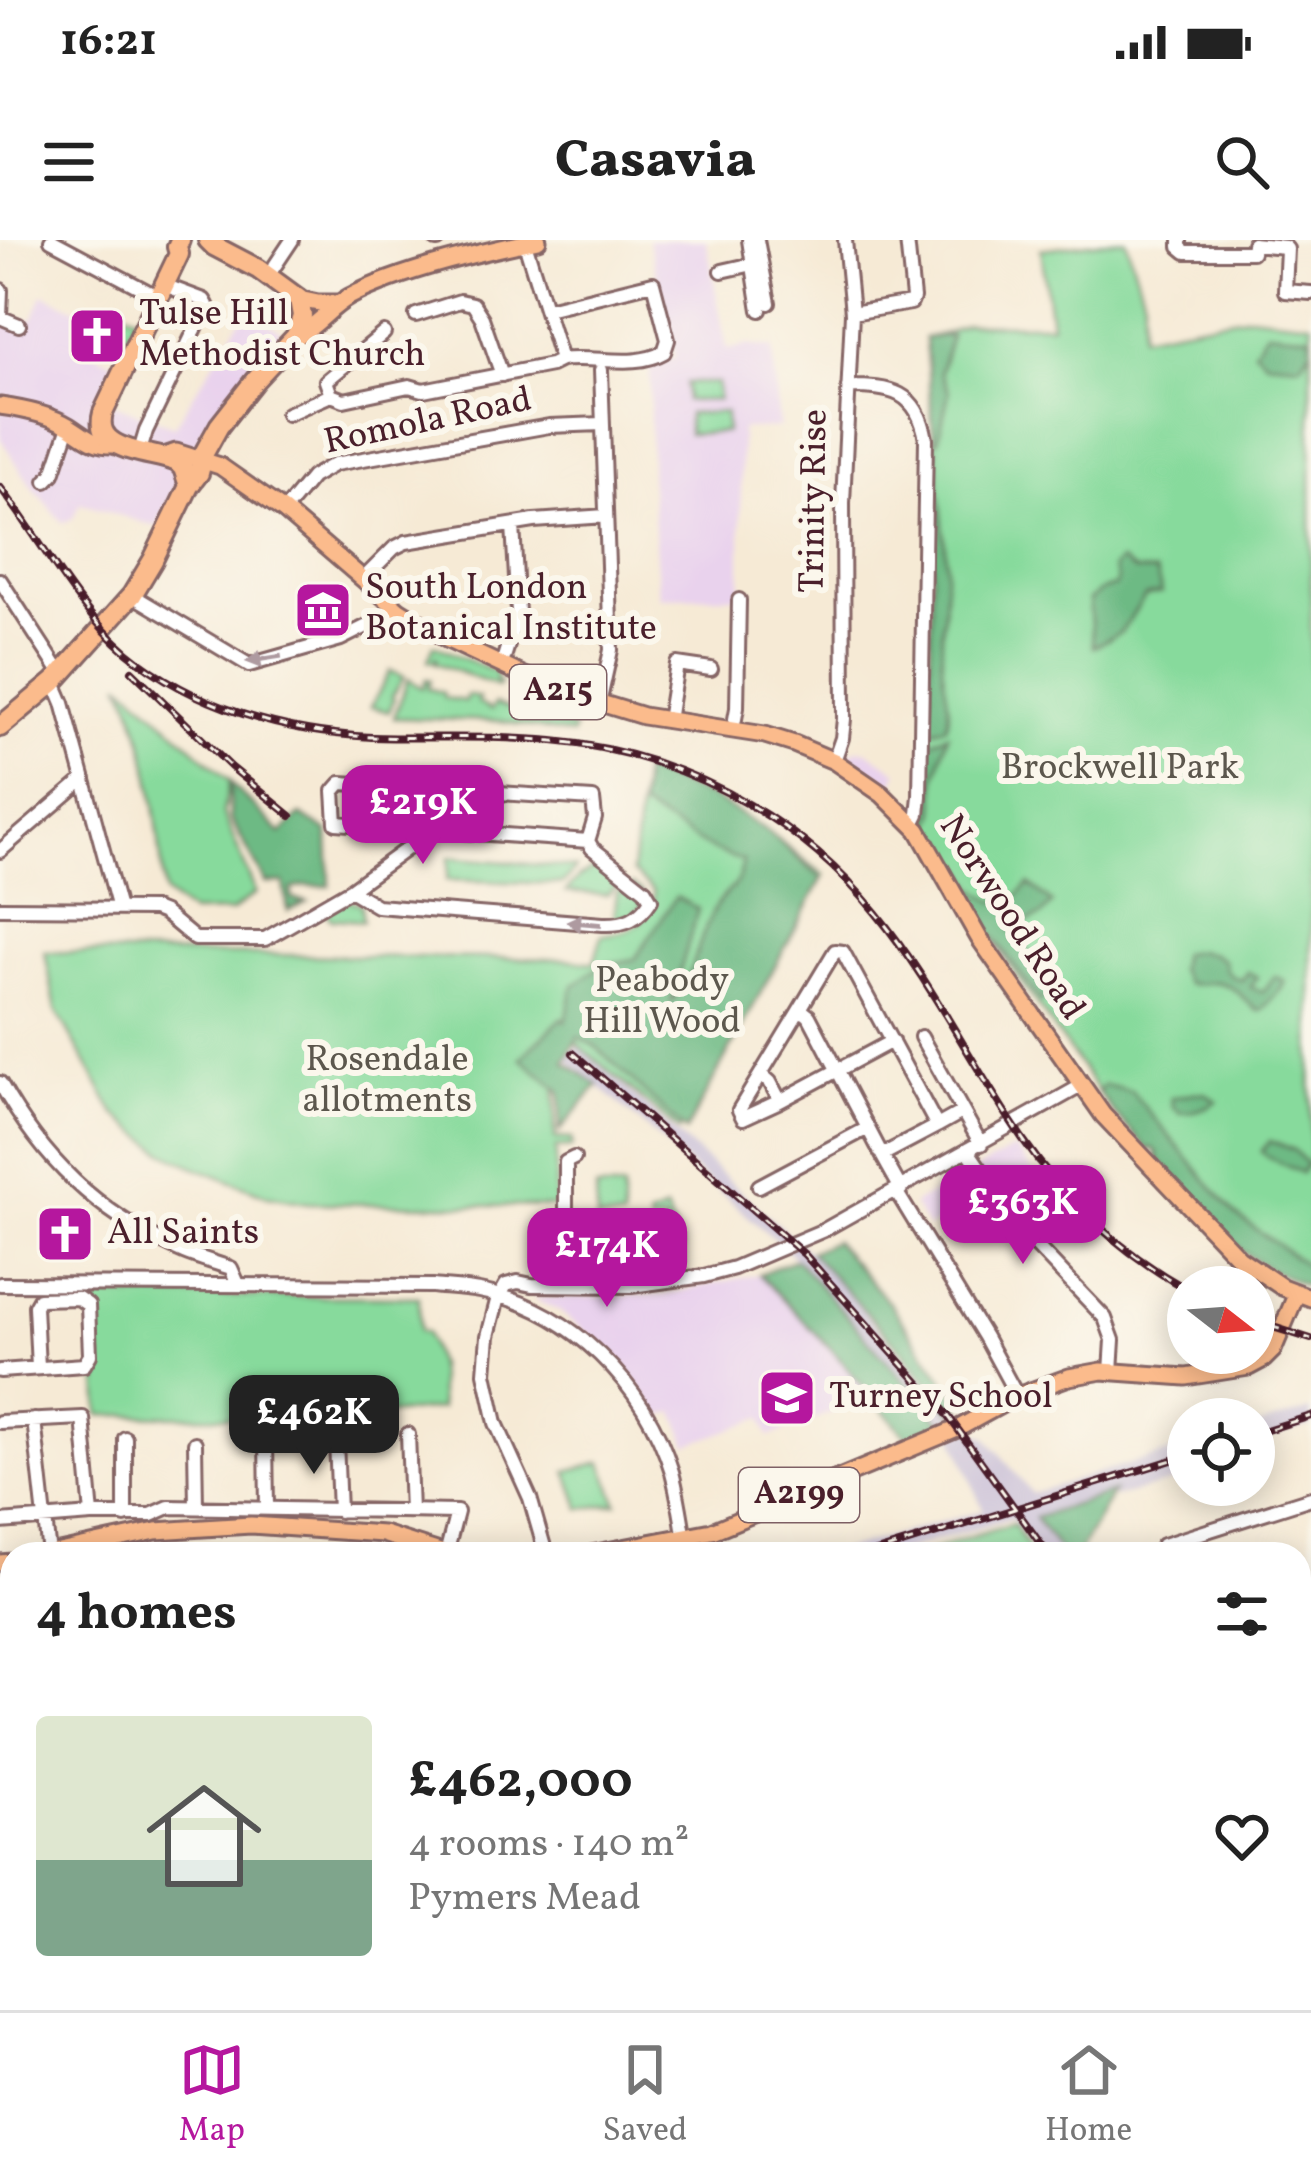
<!DOCTYPE html>
<html lang="en">
<head>
<meta charset="utf-8">
<style>
  :root { --surface:#fff; --page:#f6f6f6; --text:#222; --muted:#767676; --line:#e0e0e0; --accent:#b5179e }
  body { margin:0; font-family:Vollkorn,serif; background:var(--page); color:var(--text); height:100vh; display:flex; flex-direction:column; font-size:45px; white-space:nowrap }
  * { box-sizing:border-box; margin:0 }
  p { font-size:39px; color:var(--muted) }
  .icon { flex:none; width:66px; height:66px; fill:none; stroke:currentColor; stroke-width:2; stroke-linecap:round; stroke-linejoin:round }
  .map { position:relative; flex:1; overflow:hidden }
  .panel { position:absolute; left:0px; top:1302px; width:1311px; height:468px; display:flex; flex-direction:column; background:var(--surface); border-radius:36px 36px 0 0; box-shadow:0 6px 30px #0003 }
  .panel>* { flex:none }
  .needle { width:78px; rotate:107deg }
  .controls { position:absolute; left:1167px; top:1026px; display:grid; gap:24px }
  .controls a { display:grid; place-items:center; width:108px; height:108px; border-radius:50%; background:var(--surface); box-shadow:0 6px 30px #0003; font-size:60px }
  .price { position:absolute; translate:-50% -102px; padding:0 27px; border-radius:24px; background:var(--accent); color:#fff; font-size:39px; line-height:78px; filter:drop-shadow(0 3px 6px #0008) }
  .price::after { content:''; position:absolute; left:50%; top:72px; width:36px; height:27px; margin-left:-18px; background:inherit; clip-path:polygon(0 0,100% 0,50% 100%) }
  .price.on { background:#222; color:#fff }
  ul { padding:0; list-style:none }
  li { display:flex; align-items:center; gap:36px; height:300px; padding:0 36px }
  li+li { border-top:3px solid var(--line) }
  li span { display:grid; place-items:center; flex:none; width:336px; height:240px; border-radius:12px; color:#555 }
  li>.icon { margin-inline-start:auto }
  span .icon { width:144px; height:144px; fill:#fffc; stroke-width:1 }
  li b { font-size:51px }
  h2 { display:flex; justify-content:space-between; align-items:center; height:144px; padding:0 36px; font-size:51px }
  .status { display:flex; justify-content:space-between; align-items:center; height:84px; padding:0 60px; background:var(--surface); direction:ltr }
  .status svg { height:33px; fill:currentColor }
  header { display:flex; justify-content:space-between; align-items:center; height:156px; padding:0 36px; background:var(--surface); font-size:54px; font-weight:800 }
  .dock { display:flex; justify-content:space-around; align-items:center; height:168px; border-top:3px solid var(--line); background:var(--surface); font-size:33px; color:var(--muted) }
  .dock a { display:grid; justify-items:center; gap:6px }
  .dock .on { color:var(--accent) }
  .map>svg:first-child { display:block }
  .built { fill:#e9d2ed }
  .industrial { fill:#c9bfd7 }
  .green { fill:#87da9c; stroke:#687c64; stroke-width:3 }
  .forest { fill:#6dba84; stroke:#5c6c58; stroke-width:3 }
  .lines { fill:none; stroke-linecap:round; stroke-linejoin:round }
  .minor-casing { stroke:#866666; stroke-width:18 }
  .major-casing { stroke:#866666; stroke-width:21 }
  .highway-casing { stroke:#866666; stroke-width:24 }
  .minor { stroke:#fff; stroke-width:12 }
  .major { stroke:#fbbb8c; stroke-width:15 }
  .highway { stroke:#fbbb8c; stroke-width:18 }
  .rail-casing { stroke:#4a1f2b; stroke-width:8 }
  .rail { stroke:#fbf7ec; stroke-width:3; stroke-dasharray:9; stroke-linecap:butt }
  .oneway { fill:#ae9aa0 }
  .labels { text-anchor:middle; dominant-baseline:central; stroke-width:12; stroke-linejoin:round; paint-order:stroke }
  .shield { fill:#fbf7ec; stroke:#7f6065; stroke-width:3 }
  .shield-label { font-size:33px; font-weight:bold; fill:#4a1f2b }
  .poi-label { font-size:36px; fill:#4a1f2b; stroke:#fbf7ec; text-anchor:start }
  .street-label { font-size:36px; fill:#4a1f2b; stroke:#fbf7ec }
  .park-label { font-size:36px; fill:#5c574d; stroke:#fbf7ec }
</style>
</head>
<body>
<div class="status"><b>16:21</b><svg viewBox="0 0 49 12"><path d="M0 12V9h3v3zM5 12V6h3v6zM10 12V3h3v9zM15 12V0h3v12zM26 1h20v11H26zM47 4h2v5h-2z"/></svg></div>
<header><svg class="icon" aria-label="menu" viewBox="0 0 24 24"><path d="M4 6h16M4 12h16M4 18h16"/></svg>Casavia<svg class="icon" aria-label="search" viewBox="0 0 24 24"><circle cx="10" cy="10" r="6"/><path d="M15 15l6 6"/></svg></header>
<div class="map">
<svg width="1311" height="1770" viewBox="0 0 1311 1770">
  <rect width="100%" height="100%" fill="#fbf7ec"/>
  <filter id="ink" filterUnits="userSpaceOnUse"><feTurbulence type="fractalNoise" baseFrequency=".00833" numOctaves="2"/><feDisplacementMap in="SourceGraphic" scale="24" xChannelSelector="R" yChannelSelector="G"/><feConvolveMatrix kernelMatrix="1 2 1 2 8 2 1 2 1" color-interpolation-filters="sRGB"/></filter>
  <filter id="wash" filterUnits="userSpaceOnUse"><feTurbulence type="fractalNoise" baseFrequency=".004" numOctaves="4" result="noise"/><feDisplacementMap in="SourceGraphic" scale="48" xChannelSelector="R" yChannelSelector="G"/><feGaussianBlur stdDeviation="2.7" result="paint"/><feColorMatrix in="noise" values="0 0 0 0 0 0 0 0 0 0 0 0 0 0 0 0 0 1.4 0 .05"/><feComposite in="paint" operator="in"/></filter>
  <g filter="url(#wash)">
    <rect width="100%" height="100%" fill="#f6ead5"/>
    <path class="built" d="M 648,0 L 706,0 L 727,110 L 748,105 L 773,108 L 779,188 L 741,189 L 741,356 L 659,357 L 650,235 L 650,124 L 676,118 Z
      M 43,54 L 96,78 L 82,107 L 115,123 L 102,153 L 116,165 L 174,186 L 246,71 L 281,91 L 206,183 L 157,287 L 80,263 L 73,278 L 63,283 L 30,244 L 0,198 L 0,77 L 33,80 Z
      M 857,509 L 868,511 L 898,532 L 889,554 L 844,518 Z
      M 1015,908 L 1036,936 L 965,976 L 961,969 L 928,988 L 913,964 Z
      M 759,1034 L 873,1156 L 769,1197 L 762,1178 L 688,1205 L 675,1172 L 660,1177 L 628,1131 L 604,1106 L 559,1071 L 531,1058 L 663,1055 Z"/>
    <path class="industrial" d="M 578,806 L 820,1022 L 960,1184 L 987,1197 L 1031,1253 L 1188,1207 L 1188,1238 L 1036,1278 L 1062,1314 L 1039,1314 L 1012,1278 L 891,1314 L 828,1314 L 983,1270 L 953,1195 L 789,1012 L 568,820 Z
      M 1311,1170 L 1311,1186 L 1254,1203 L 1254,1187 Z"/>
    <path class="green" d="M 1117,0 L 1126,0 L 1144,59 L 1142,95 L 1249,75 L 1311,82 L 1311,1048 C 1242,1022 1206,969 1157,917 L 1158,914 L 1152,908 L 1149,910 L 1112,871 L 1012,729 L 976,673 L 928,585 L 934,200 L 925,98 L 946,93 L 966,84 L 1051,84 L 1041,9 Z
      M 108,63 L 137,76 L 127,95 L 102,82 Z
      M 686,143 L 717,143 L 718,160 L 686,161 Z
      M 725,172 L 726,192 L 688,194 L 688,174 Z
      M 434,405 L 494,432 L 497,436 L 495,441 L 500,443 L 498,447 L 436,423 L 437,416 L 434,422 L 428,420 Z
      M 390,431 L 404,437 L 392,457 L 394,459 L 389,472 L 371,467 Z
      M 408,439 L 422,448 L 426,439 L 430,440 L 428,448 L 443,453 L 444,458 L 465,461 L 467,455 L 479,458 L 478,463 L 491,470 L 495,464 L 574,489 L 572,495 L 500,481 L 394,478 Z
      M 121,442 L 230,541 L 223,573 L 256,653 L 231,672 L 190,673 L 165,654 C 156,582 153,508 121,442 Z
      M 643,531 L 713,558 L 767,591 L 824,635 L 679,891 L 560,789 L 555,855 L 555,898 L 572,899 L 572,907 L 556,908 L 556,967 L 308,963 L 268,956 L 192,926 L 162,911 L 115,874 L 56,770 L 45,712 L 564,719 L 594,723 L 602,695 C 631,691 638,690 654,664 L 653,651 L 632,632 Z
      M 450,553 L 474,556 L 473,580 L 449,578 Z
      M 449,617 L 575,628 L 563,644 L 447,640 Z
      M 596,628 L 609,630 L 623,641 L 607,655 L 566,652 L 579,637 Z
      M 633,645 L 643,653 L 643,664 L 633,676 L 614,679 L 617,653 Z
      M 346,659 L 361,664 L 363,681 L 332,679 L 328,676 L 328,670 Z
      M 596,949 L 623,949 L 623,979 L 597,980 Z
      M 666,970 L 682,1009 L 653,1013 L 652,1000 L 667,998 L 665,981 L 650,983 L 649,977 Z
      M 93,1056 L 419,1057 L 420,1091 L 426,1092 L 437,1125 L 440,1169 L 345,1178 L 100,1175 Z
      M 602,1222 L 617,1263 L 581,1269 L 567,1231 Z
      M 1013,1284 L 1032,1314 L 925,1314 L 955,1302 Z
      M 12,1431 L 12,1682 L 0,1675 L 0,1432 Z
      M 53,1758 L 711,1758 L 716,1770 L 69,1770 Z
      M 1050,1758 L 1259,1758 L 1263,1770 L 1039,1770 Z"/>
    <path class="forest" d="M 1266,91 L 1311,95 L 1311,108 L 1301,124 L 1266,121 L 1254,110 Z
      M 951,95 L 940,132 L 949,152 L 938,201 L 934,200 L 925,98 Z
      M 934,210 L 937,210 C 937,249 945,287 946,325 C 947,357 940,389 942,421 C 942,442 954,468 946,486 L 929,492 Z
      M 1121,321 L 1135,331 L 1156,332 L 1162,353 L 1145,356 L 1121,392 L 1093,407 L 1089,360 L 1100,351 L 1115,346 L 1117,339 L 1113,328 Z
      M 948,494 L 936,537 L 936,574 L 931,586 L 927,578 L 929,503 Z
      M 643,531 L 713,558 L 767,591 L 822,639 L 686,891 L 595,806 L 578,797 L 565,822 L 598,845 L 560,891 L 560,851 L 521,818 L 562,778 L 566,781 L 573,746 L 602,725 L 635,719 L 676,657 L 698,669 L 671,763 C 695,735 697,699 715,668 C 728,646 738,652 743,621 L 714,611 L 640,567 Z
      M 230,543 L 281,593 L 301,575 L 328,592 L 330,646 L 305,646 L 292,649 L 292,659 L 307,662 L 288,671 L 284,643 L 266,643 L 230,578 Z
      M 959,622 L 975,648 L 995,662 L 1016,657 L 1029,644 L 1052,663 L 1042,675 L 1011,689 L 1058,750 L 1041,762 L 977,674 L 952,624 Z
      M 1196,711 L 1213,714 L 1224,721 C 1224,733 1231,737 1242,740 L 1248,732 L 1257,737 L 1251,747 L 1262,752 L 1274,736 L 1285,741 L 1282,748 L 1261,771 L 1256,770 C 1245,760 1232,743 1215,742 C 1203,742 1199,747 1186,743 L 1178,729 L 1181,713 Z
      M 1104,845 L 1131,851 L 1235,974 L 1311,1029 L 1311,1048 L 1270,1030 L 1243,1012 L 1157,917 L 1158,914 L 1152,908 L 1149,910 L 1112,871 L 1098,852 Z
      M 1192,853 L 1205,853 L 1217,861 C 1206,869 1194,872 1180,873 L 1173,867 L 1171,858 Z
      M 1270,901 L 1294,910 L 1307,924 L 1301,933 C 1288,925 1272,922 1261,911 Z
      M 834,1001 L 891,1065 L 962,1166 L 951,1173 L 903,1112 L 810,1012 Z
      M 796,1019 L 943,1184 L 908,1199 L 832,1110 L 759,1034 Z
      M 1113,1252 L 1078,1314 L 1062,1314 L 1035,1278 Z"/>
  </g>
  <g filter="url(#ink)">
    <g class="lines">
      <defs>
        <path id="minor" d="M 51,0 L 158,57
          M 436,0 L 438,0
          M 749,0 L 760,70
          M 757,0 L 769,63
          M 1180,0 L 1180,7 L 1186,12 L 1252,12 L 1253,4 L 1285,7 L 1287,9 L 1285,51 L 1311,53
          M 722,31 L 753,24
          M 268,36 L 292,0
          M 1,50 L 0,77 L 19,85
          M 547,69 L 653,43 L 668,100 L 664,112 C 635,129 594,115 561,120
          M 852,73 L 911,63 L 913,58 L 907,0
          M 416,75 L 460,61 L 473,64 L 482,78 L 502,135
          M 848,147 C 891,147 917,150 926,199 L 920,556 L 918,574 L 913,584
          M 331,155 L 344,160 L 409,146 L 423,150 L 551,125 L 561,120 L 525,3
          M 331,155 L 326,141 L 384,93
          M 287,174 L 331,155
          M 140,211 L 146,191 L 207,65 L 204,60 L 164,45
          M 46,241 L 53,234 L 69,186
          M 284,271 L 312,237 L 335,224 L 549,186 L 602,184
          M 363,339 L 394,308 L 406,302 L 534,281 L 606,276
          M 0,340 L 61,434
          M 132,355 L 249,425 L 341,399 L 399,370
          M 502,424 L 518,373 L 513,285
          M 54,442 L 63,463 L 119,669
          M 599,464 L 611,410 L 601,130
          M 668,481 L 677,424 L 711,429
          M 733,490 L 737,468 L 739,360
          M 834,521 L 842,498 L 844,479 L 843,263 L 852,73 L 845,0
          M 434,589 L 350,650 L 377,666 L 603,684 C 625,685 639,679 651,660 L 645,650 L 592,608 L 588,601 L 336,583 L 334,551 L 341,543 L 593,559 L 595,578 L 588,601
          M 0,611 L 84,539
          M 0,668 L 154,669 L 164,673 L 195,699 L 265,699 L 350,650
          M 921,797 L 981,904
          M 761,834 L 770,842 L 780,861 L 743,878 L 739,870 L 800,769
          M 0,843 C 43,920 97,972 177,1009 C 194,1017 213,1022 231,1028 L 238,1044
          M 780,861 L 892,801
          M 937,886 L 882,915 L 809,776 L 800,769 L 835,711 L 843,712 L 937,886 L 962,872
          M 968,911 L 1027,996 L 1105,1078 L 1113,1100 L 1111,1132
          M 882,915 L 901,949
          M 759,946 L 868,888
          M 896,951 L 985,1097 L 1017,1156
          M 0,1044 L 433,1046 C 448,1048 464,1048 479,1051 C 571,1068 645,1144 672,1232 C 679,1258 683,1287 687,1314
          M 566,1045 L 566,922 L 574,918
          M 0,1131 L 84,1125 L 90,1115 L 88,1065 L 78,1058 L 39,1059 L 35,1066 L 38,1128
          M 34,1180 L 49,1314
          M 0,1182 L 83,1178 L 92,1275
          M 408,1194 L 411,1271
          M 266,1197 L 267,1269
          M 125,1198 L 125,1276
          M 336,1201 L 339,1271
          M 195,1203 L 196,1267
          M 0,1282 L 92,1275 L 151,1275 L 169,1267 L 457,1272 L 446,1314
          M 546,1314 L 530,1258 L 496,1183 L 485,1133 L 488,1096 L 497,1061 L 506,1045 L 518,1042 L 532,1045 L 631,1046 L 704,1036 L 734,1028 L 824,990 L 1081,846
          M 1157,1314 L 1163,1305 L 1311,1258
          M 1299,1382 L 1311,1378
          M 1299,1509 L 1311,1506
          M 1299,1521 L 1311,1576
          M 1299,1648 L 1311,1643
          M 0,1729 L 12,1738
          M 41,1758 L 56,1770
          M 784,1758 L 789,1770
          M 1295,1758 L 1300,1770
          M 928,1770 L 939,1758"/>
        <path id="major" d="M 299,59 L 318,63 L 339,63
          M 296,96 C 317,87 329,68 349,57 C 400,30 481,12 538,0
          M 0,166 C 22,169 50,175 69,186 C 86,197 94,206 115,205
          M 164,216 L 176,212 L 220,226 L 284,271 L 399,370 L 448,400 L 548,447 L 643,476 L 765,495 L 794,504 L 834,521 L 882,554 L 918,590 L 979,698 L 1103,875 L 1239,1018 L 1282,1047 L 1311,1058
          M 50,1314 L 156,1291 L 251,1285 L 383,1294 L 446,1314
          M 591,1314 L 712,1291 L 957,1189 L 1017,1156 L 1069,1137 L 1102,1131 L 1186,1137 L 1249,1127 L 1264,1119 L 1273,1110 L 1297,1053
          M 0,1323 L 12,1322"/>
        <path id="highway" d="M 180,0 L 177,7 L 179,14 L 103,173 C 92,213 151,211 177,222 L 183,228 L 189,246
          M 0,487 L 54,442 L 132,355 L 153,320 L 189,246 L 199,233 L 204,213 L 219,186 L 255,140 L 296,96 L 302,76 L 299,59 L 258,29 L 214,6 L 208,0"/>
      </defs>
      <use href="#minor" class="minor-casing"/>
      <use href="#major" class="major-casing"/>
      <use href="#highway" class="highway-casing"/>
      <use href="#minor" class="minor"/>
      <use href="#major" class="major"/>
      <use href="#highway" class="highway"/>
      <defs>
        <path id="rail" d="M 0,247 C 42,301 75,368 127,412 C 194,468 287,493 372,497 C 433,499 493,495 553,501 C 622,507 691,530 750,565 C 893,648 935,770 1022,898 C 1065,961 1122,1013 1188,1050
          M 132,431 L 231,527 L 291,576
          M 573,813 L 805,1015 L 946,1173 L 1048,1314
          M 1254,1081 L 1311,1099
          M 1254,1194 L 1311,1176
          M 870,1314 L 1188,1215
          M 0,1419 L 12,1418
          M 1268,1758 L 1273,1770"/>
      </defs>
      <use href="#rail" class="rail-casing"/>
      <use href="#rail" class="rail"/>
    </g>
    <defs><path id="oneway-solid" d="M-6-.8H1V-3.2L6.5 0L1 3.2V.8H-6Z" transform="scale(3)"/></defs>
    <g class="oneway">
      <use href="#oneway-solid" transform="translate(264 419) rotate(171)"/>
      <use href="#oneway-solid" transform="translate(584 683) rotate(-175)"/>
    </g>
  </g>
  <defs>
    <symbol id="church-square" viewBox="-11 -11 22 22"><rect x="-9" y="-9" width="18" height="18" rx="4" fill="#b5179e" stroke="#fbf7ec"/><path d="M-1.2-6h2.4v3.5h3.3v2.4h-3.3V6h-2.4V-.1h-3.3v-2.4h3.3Z" fill="#fff"/></symbol>
    <symbol id="museum-square" viewBox="-11 -11 22 22"><rect x="-9" y="-9" width="18" height="18" rx="4" fill="#b5179e" stroke="#fbf7ec"/><path d="M0-6L6-3V-2H-6V-3ZM-5-1h2V3h-2ZM-1-1h2V3h-2ZM3-1h2V3H3ZM-6 4H6V6H-6Z" fill="#fff"/></symbol>
    <symbol id="school-square" viewBox="-11 -11 22 22"><rect x="-9" y="-9" width="18" height="18" rx="4" fill="#b5179e" stroke="#fbf7ec"/><path d="M0-5L7-2L0 1L-7-2ZM-4 1L0 2.5L4 1V4Q0 6-4 4Z" fill="#fff"/></symbol>
  </defs>
  <g fill-rule="evenodd">
    <use href="#church-square" x="64" y="63" width="66" height="66"/>
    <use href="#museum-square" x="290" y="337" width="66" height="66"/>
    <use href="#church-square" x="32" y="961" width="66" height="66"/>
    <use href="#school-square" x="754" y="1125" width="66" height="66"/>
  </g>
  <g class="labels">
    <g class="shield">
      <rect x="510" y="425" width="96" height="54" rx="9"/>
      <rect x="739" y="1228" width="120" height="54" rx="9"/>
    </g>
    <g class="shield-label">
      <text x="558" y="452">A215</text>
      <text x="799" y="1255">A2199</text>
    </g>
    <g class="poi-label">
      <text x="139" y="75">Tulse Hill<tspan x="139" dy="41">Methodist Church</tspan></text>
      <text x="365" y="349">South London<tspan x="365" dy="41">Botanical Institute</tspan></text>
      <text x="107" y="994">All Saints</text>
      <text x="829" y="1158">Turney School</text>
    </g>
    <g class="street-label">
      <text transform="translate(428 182) rotate(-12)">Romola Road</text>
      <text transform="translate(815 261) rotate(-89)">Trinity Rise</text>
      <text transform="translate(1011 678) rotate(57)">Norwood Road</text>
    </g>
    <g class="park-label">
      <text x="1120" y="529">Brockwell Park</text>
      <text x="662" y="742">Peabody<tspan x="662" dy="41">Hill Wood</tspan></text>
      <text x="387" y="821">Rosendale<tspan x="387" dy="41">allotments</tspan></text>
    </g>
  </g>
</svg>
<div class="controls">
<a><svg class="needle" viewBox="-14 -14 28 28"><path d="M0-13l5 13h-10z" fill="#e53935"/><path d="M0 13l5-13h-10z" fill="#767676"/></svg></a>
<a><svg class="icon" aria-label="locate" viewBox="0 0 24 24"><circle cx="12" cy="12" r="6"/><path d="M12 2v4M12 18v4M2 12h4M18 12h4"/></svg></a>
</div>
<b class="price" style="left:423px;top:627px">£219K</b>
<b class="price" style="left:1023px;top:1027px">£363K</b>
<b class="price" style="left:607px;top:1070px">£174K</b>
<b class="price on" style="left:314px;top:1237px">£462K</b>
<section class="panel">
<h2>4 homes<svg class="icon" aria-label="filters" viewBox="0 0 24 24"><path d="M4 7h16M4 17h16"/><circle cx="9" cy="7" r="2"/><circle cx="15" cy="17" r="2"/></svg></h2>
<ul>
<li><span style="background:linear-gradient(#dfe7d0 60%,#7fa58c 0)"><svg class="icon" aria-label="home" viewBox="0 0 24 24"><path d="M3 11l9-7 9 7M6 9v11h12V9"/></svg></span><div><b>£462,000</b><p>4 rooms · 140 m²</p><p>Pymers Mead</p></div><svg class="icon" aria-label="heart" viewBox="0 0 24 24"><path d="M12 20l-8-8c-3-5 5-10 8-4 3-6 11-1 8 4z"/></svg></li>
</ul>
</section>
</div>
<nav class="dock">
<a class="on"><svg class="icon" aria-label="map" viewBox="0 0 24 24"><path d="M3 6l6-2 6 2 6-2v14l-6 2-6-2-6 2zM9 4v14M15 6v14"/></svg>Map</a>
<a><svg class="icon" aria-label="saved" viewBox="0 0 24 24"><path d="M7 4h10v16l-5-4-5 4z"/></svg>Saved</a>
<a><svg class="icon" aria-label="home" viewBox="0 0 24 24"><path d="M3 11l9-7 9 7M6 9v11h12V9"/></svg>Home</a>
</nav>
</body>
</html>
